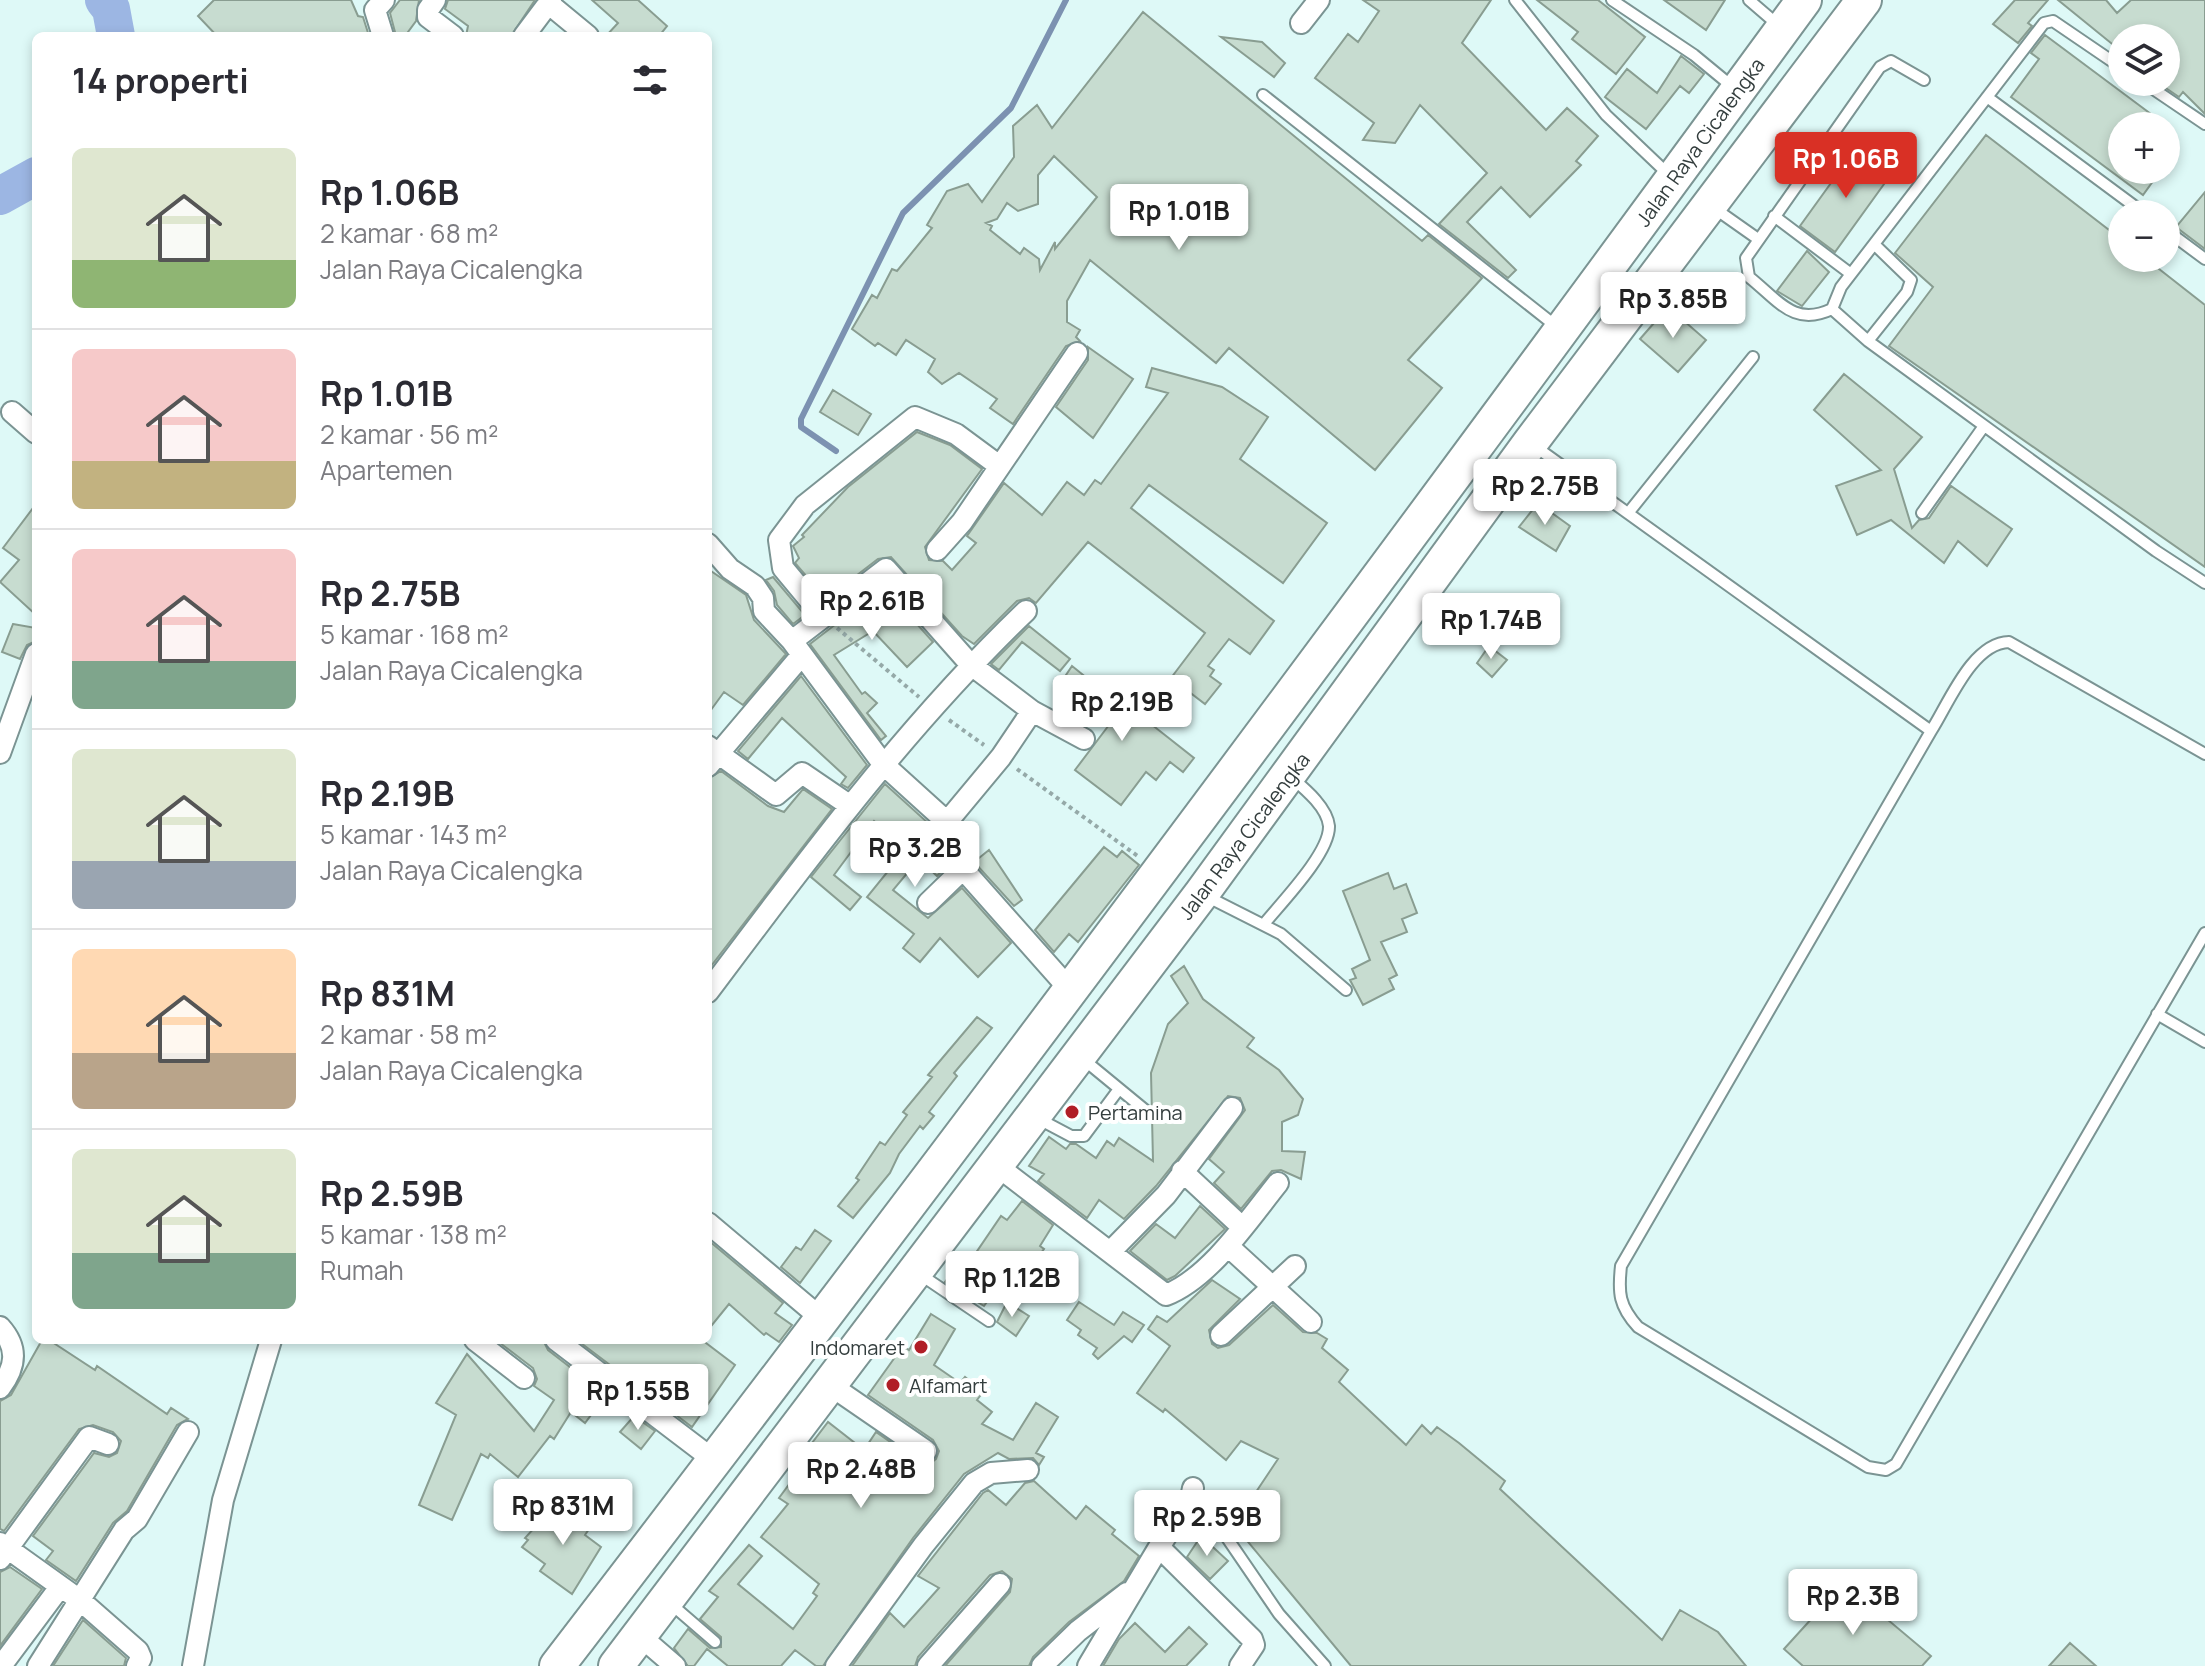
<!DOCTYPE html>
<html lang="id">
<head>
<meta charset="utf-8">
<style>
  :root { --surface:#fff; --page:#f2f2f3; --text:#2b2b33; --muted:#7c7c81; --line:#e1e1e2; --accent:#d93025 }
  body { margin:0; font-family:Manrope,sans-serif; background:var(--page); color:var(--text); height:100vh; display:flex; flex-direction:column; font-size:30px; white-space:nowrap }
  * { box-sizing:border-box; margin:0 }
  p { font-size:26px; color:var(--muted) }
  .icon { flex:none; width:44px; height:44px; fill:none; stroke:currentColor; stroke-width:2; stroke-linecap:round; stroke-linejoin:round }
  .map { position:relative; flex:1; overflow:hidden }
  .sheet { position:absolute; left:32px; top:32px; width:680px; height:1312px; display:flex; flex-direction:column; background:var(--surface); border-radius:12px; box-shadow:0 4px 12px #0003 }
  .sheet>* { flex:none }
  .controls { position:absolute; left:2108px; top:24px; display:grid; gap:16px }
  .controls a { display:grid; place-items:center; width:72px; height:72px; border-radius:50%; background:var(--surface); box-shadow:0 4px 12px #0003; font-size:40px }
  .price { position:absolute; translate:-50% -68px; padding:0 18px; border-radius:8px; background:#fff; color:#222; font-size:26px; line-height:52px; filter:drop-shadow(0 2px 4px #0008) }
  .price::after { content:''; position:absolute; left:50%; top:48px; width:24px; height:18px; margin-left:-12px; background:inherit; clip-path:polygon(0 0,100% 0,50% 100%) }
  .price.active { background:var(--accent); color:#fff }
  ul { padding:0; list-style:none }
  li { display:flex; align-items:center; gap:24px; height:200px; padding:0 40px }
  li+li { border-top:2px solid var(--line) }
  li span { display:grid; place-items:center; flex:none; width:224px; height:160px; border-radius:12px; color:#555 }
  li>.icon { margin-inline-start:auto }
  span .icon { width:96px; height:96px; fill:#fffc; stroke-width:1 }
  li b { font-size:34px }
  h2 { display:flex; justify-content:space-between; align-items:center; height:96px; padding:0 40px; font-size:34px }
  .map>svg:first-child { display:block }
  .lines { fill:none; stroke-linecap:round; stroke-linejoin:round }
  .stream { stroke:#7c92b1; stroke-width:6 }
  .river { stroke:#9cb6e3; stroke-width:38 }
  .building { fill:#c7dcd0; stroke:#899d91; stroke-width:2; fill-rule:evenodd }
  .service-casing { stroke:#7b9493; stroke-width:14 }
  .minor-casing { stroke:#7b9493; stroke-width:24 }
  .trunk-casing { stroke:#7b9493; stroke-width:38 }
  .path { stroke:#95a9a8; stroke-width:4; stroke-dasharray:4 4; stroke-linecap:butt }
  .service { stroke:#fff; stroke-width:10 }
  .minor { stroke:#fff; stroke-width:20 }
  .trunk { stroke:#fff; stroke-width:34 }
  .poi-dot { fill:#b01e26; stroke:#fff; stroke-width:3 }
  .labels { text-anchor:middle; dominant-baseline:central; stroke-width:8; stroke-linejoin:round; paint-order:stroke }
  .street-label { font-size:20px; fill:#333d3d; stroke:#fff }
  .poi-label { font-size:20px; fill:#333d3d; stroke:#fff; text-anchor:start }
</style>
</head>
<body>
<div class="map">
<svg width="2205" height="1666" viewBox="0 0 2205 1666">
  <rect width="100%" height="100%" fill="#def9f7"/>
  <g class="lines">
    <path class="stream" d="M 836,451 L 801,427 L 801,419 L 903,213 L 1011,108 L 1066,0"/>
    <path class="river" d="M 104,0 L 111,9 L 116,36
      M 0,196 L 36,176"/>
  </g>
  <path class="building" d="M 214,0 L 351,0 L 358,16 L 363,17 L 369,36 L 217,36 L 198,16 Z
    M 400,0 L 419,0 L 416,21 L 405,36 L 396,36 L 390,13 Z
    M 448,0 L 535,0 L 511,36 L 466,36 L 468,26 L 445,9 Z
    M 592,0 L 638,0 L 667,26 L 659,36 L 606,36 L 618,23 Z
    M 1363,0 L 1491,0 L 1462,43 L 1546,130 L 1567,108 L 1598,136 L 1576,161 L 1581,165 L 1530,217 L 1501,187 L 1467,222 L 1516,270 L 1508,278 L 1439,224 L 1487,173 L 1420,105 L 1395,143 L 1363,140 L 1374,123 L 1315,78 L 1348,34 L 1358,42 L 1379,11 Z
    M 1537,0 L 1598,0 L 1645,37 L 1616,74 L 1572,39 L 1578,32 Z
    M 1664,0 L 1725,0 L 1706,30 Z
    M 2015,0 L 2048,0 L 2028,23 L 2032,26 L 2018,43 L 1993,24 Z
    M 2058,0 L 2106,0 L 2117,13 L 2131,0 L 2205,0 L 2205,114 L 2183,92 L 2179,97 L 2157,82 L 2166,82 L 2166,38 L 2122,38 L 2122,52 Z
    M 1143,12 L 1422,241 L 1428,235 L 1482,278 L 1408,360 L 1442,388 L 1375,470 L 1229,348 L 1216,363 L 1090,260 L 1067,301 L 1067,322 L 1080,330 L 1076,337 L 1080,341 L 1066,346 L 1013,424 L 990,408 L 997,399 L 959,373 L 942,384 L 928,372 L 935,359 L 906,340 L 896,355 L 878,343 L 875,346 L 852,329 L 872,295 L 877,298 L 892,269 L 897,271 L 932,228 L 927,225 L 947,191 L 968,184 L 982,202 L 1014,157 L 1013,126 L 1037,105 L 1052,128 ZM 1054,156 L 1097,197 L 1055,249 L 1055,242 L 1040,270 L 1039,259 L 1024,248 L 1020,254 L 990,230 L 992,226 L 986,223 L 997,219 L 1007,203 L 1018,211 L 1038,204 L 1038,175 Z
    M 2045,35 L 2167,126 L 2122,126 L 2122,170 L 2161,170 L 2143,195 L 2011,97 L 2039,59 L 2031,53 Z
    M 1221,37 L 1262,42 L 1285,63 L 1274,77 Z
    M 1681,56 L 1704,74 L 1689,93 L 1680,86 L 1646,129 L 1605,97 L 1627,69 L 1657,93 Z
    M 1986,135 L 2122,240 L 2122,258 L 2145,258 L 2205,305 L 2205,567 L 1889,346 L 1933,287 L 1895,253 Z
    M 1857,147 L 1892,173 L 1835,252 L 1800,226 Z
    M 2205,192 L 2205,249 L 2176,227 Z
    M 1807,251 L 1829,272 L 1802,306 L 1777,291 Z
    M 1668,307 L 1706,340 L 1678,372 L 1640,339 Z
    M 1088,347 L 1133,379 L 1093,438 L 1056,407 L 1088,360 Z
    M 1152,368 L 1222,387 L 1268,417 L 1240,459 L 1327,523 L 1283,583 L 1149,485 L 1131,508 L 1274,621 L 1250,654 L 1229,639 L 1208,666 L 1214,670 L 1210,676 L 1221,684 L 1205,704 L 1171,678 L 1205,633 L 1088,542 L 1036,603 L 1029,598 L 1017,601 L 974,644 L 962,636 L 891,557 L 878,559 L 826,599 L 795,563 L 799,558 L 793,546 L 804,537 L 802,535 L 848,487 L 917,432 L 950,445 L 982,469 L 925,547 L 929,560 L 943,561 L 952,570 L 976,543 L 967,536 L 1004,483 L 1042,515 L 1067,482 L 1084,495 L 1095,480 L 1101,484 L 1168,393 L 1146,387 Z
    M 1844,374 L 1922,437 L 1894,469 L 1912,528 L 1919,520 L 1929,518 L 1951,486 L 2012,529 L 1987,566 L 1958,541 L 1944,563 L 1891,520 L 1857,535 L 1836,486 L 1881,470 L 1814,410 Z
    M 833,390 L 871,414 L 858,435 L 820,412 Z
    M 1538,503 L 1570,526 L 1556,551 L 1519,527 Z
    M 36,504 L 36,615 L 0,582 L 19,560 L 3,548 Z
    M 708,569 L 746,595 L 754,620 L 786,654 L 743,705 L 724,692 L 708,714 Z
    M 773,577 L 805,615 L 793,624 L 777,605 L 774,591 L 766,580 Z
    M 884,587 L 933,642 L 907,667 L 873,631 L 834,655 L 862,694 L 865,692 L 877,703 L 867,713 L 886,736 L 881,740 L 810,644 Z
    M 13,624 L 36,628 L 36,641 L 27,645 L 20,659 L 2,652 Z
    M 1029,626 L 1070,659 L 1060,671 L 1022,642 L 999,670 L 991,664 Z
    M 1489,646 L 1507,660 L 1492,677 L 1477,663 Z
    M 1072,666 L 1134,716 L 1137,713 L 1194,758 L 1183,772 L 1170,762 L 1156,780 L 1146,772 L 1121,805 L 1075,770 L 1109,725 L 1074,694 L 1071,697 L 1058,687 Z
    M 801,676 L 867,765 L 848,788 L 841,784 L 846,777 L 782,718 L 748,759 L 738,751 Z
    M 721,771 L 768,806 L 784,812 L 803,789 L 832,809 L 708,970 L 708,779 Z
    M 885,784 L 928,823 L 916,836 L 948,865 L 937,876 L 919,859 L 893,890 L 928,918 L 962,888 L 1011,943 L 978,977 L 940,938 L 920,962 L 903,948 L 914,934 L 867,897 L 906,849 L 874,821 L 834,875 L 861,897 L 850,910 L 811,877 Z
    M 1104,847 L 1117,857 L 1122,851 L 1139,865 L 1078,942 L 1069,934 L 1054,952 L 1035,930 Z
    M 989,850 L 1022,900 L 1014,906 L 974,862 Z
    M 1388,873 L 1394,889 L 1406,884 L 1417,913 L 1402,919 L 1407,932 L 1381,942 L 1397,975 L 1389,979 L 1394,989 L 1363,1005 L 1350,980 L 1356,978 L 1352,969 L 1370,960 L 1343,891 Z
    M 1184,966 L 1203,999 L 1254,1038 L 1247,1047 L 1279,1070 L 1303,1099 L 1298,1115 L 1282,1122 L 1282,1151 L 1305,1152 L 1301,1179 L 1281,1170 L 1272,1171 L 1241,1209 L 1214,1183 L 1224,1172 L 1209,1159 L 1245,1110 L 1240,1098 L 1228,1096 L 1156,1186 L 1124,1219 L 1099,1200 L 1087,1218 L 1038,1181 L 1044,1174 L 1029,1166 L 1049,1137 L 1066,1149 L 1070,1144 L 1076,1144 L 1096,1158 L 1107,1141 L 1114,1146 L 1119,1138 L 1153,1161 L 1151,1073 L 1168,1024 L 1188,1003 L 1171,976 Z
    M 977,1017 L 992,1028 L 954,1073 L 957,1076 L 929,1112 L 934,1116 L 923,1129 L 920,1126 L 899,1154 L 890,1173 L 853,1218 L 838,1206 L 859,1180 L 856,1178 L 880,1142 L 885,1145 L 907,1115 L 903,1112 L 932,1077 L 928,1075 Z
    M 1022,1201 L 1053,1225 L 1040,1246 L 1044,1249 L 1030,1267 L 1019,1258 L 984,1306 L 945,1282 L 967,1253 L 973,1257 L 1001,1216 L 1007,1220 Z
    M 1200,1206 L 1225,1229 L 1175,1276 L 1167,1280 L 1130,1251 L 1156,1224 L 1175,1238 Z
    M 815,1230 L 831,1241 L 800,1283 L 781,1267 L 796,1247 L 801,1250 Z
    M 708,1240 L 783,1303 L 775,1313 L 792,1325 L 779,1342 L 766,1333 L 764,1335 L 729,1304 L 708,1330 Z
    M 1212,1280 L 1240,1299 L 1209,1330 L 1212,1344 L 1218,1348 L 1229,1345 L 1273,1305 L 1303,1332 L 1317,1333 L 1327,1339 L 1322,1348 L 1348,1370 L 1339,1382 L 1406,1445 L 1422,1425 L 1431,1434 L 1437,1427 L 1459,1443 L 1505,1481 L 1500,1489 L 1662,1640 L 1680,1610 L 1718,1632 L 1746,1666 L 1351,1666 L 1234,1525 L 1278,1459 L 1241,1441 L 1226,1460 L 1165,1409 L 1163,1412 L 1137,1393 L 1170,1346 L 1148,1329 L 1157,1316 L 1167,1322 Z
    M 1007,1302 L 1029,1316 L 1016,1336 L 997,1322 Z
    M 1079,1302 L 1114,1325 L 1123,1312 L 1144,1325 L 1132,1342 L 1124,1336 L 1098,1359 L 1093,1354 L 1097,1348 L 1078,1335 L 1081,1330 L 1067,1320 Z
    M 931,1314 L 955,1329 L 934,1365 L 960,1383 L 965,1377 L 983,1392 L 977,1400 L 992,1412 L 982,1424 L 1013,1440 L 1036,1403 L 1058,1417 L 1036,1453 L 1044,1457 L 1039,1465 L 1033,1458 L 1009,1459 L 998,1453 L 964,1474 L 913,1538 L 823,1666 L 816,1666 L 795,1650 L 781,1666 L 728,1666 L 707,1649 L 694,1666 L 688,1666 L 674,1648 L 688,1629 L 710,1648 L 721,1647 L 721,1637 L 700,1619 L 718,1597 L 709,1591 L 749,1545 L 762,1556 L 738,1584 L 793,1629 L 817,1596 L 813,1593 L 819,1584 L 761,1537 L 788,1504 L 779,1498 L 801,1468 L 796,1464 L 828,1422 L 864,1450 L 876,1432 L 919,1462 L 931,1463 L 936,1459 L 939,1451 L 933,1440 L 868,1395 L 903,1346 L 909,1350 Z
    M 42,1340 L 49,1340 L 95,1370 L 97,1366 L 167,1414 L 171,1408 L 188,1419 L 177,1425 L 127,1511 L 113,1523 L 76,1581 L 46,1560 L 53,1551 L 33,1536 L 94,1453 L 109,1457 L 117,1453 L 121,1441 L 113,1432 L 93,1425 L 79,1429 L 4,1531 L 0,1529 L 0,1401 L 11,1395 Z
    M 496,1340 L 543,1340 L 548,1350 L 606,1395 L 585,1423 L 571,1412 L 554,1439 L 550,1436 L 518,1477 L 490,1454 L 488,1458 L 481,1454 L 452,1520 L 419,1505 L 456,1415 L 436,1403 L 467,1354 L 534,1431 L 554,1400 L 534,1386 L 537,1379 L 533,1368 Z
    M 577,1340 L 702,1340 L 735,1365 L 692,1427 Z
    M 634,1416 L 655,1431 L 641,1449 L 620,1432 Z
    M 1034,1481 L 1076,1519 L 1086,1506 L 1115,1530 L 1112,1534 L 1139,1556 L 1124,1581 L 1069,1622 L 1033,1657 L 1029,1666 L 945,1666 L 1010,1592 L 1012,1579 L 1002,1571 L 990,1575 L 918,1657 L 915,1666 L 852,1666 L 890,1613 L 904,1627 L 939,1588 L 918,1576 L 983,1493 L 988,1490 L 1006,1505 L 1025,1483 Z
    M 558,1502 L 591,1526 L 585,1535 L 601,1547 L 572,1594 L 540,1571 L 545,1564 L 522,1547 L 528,1540 L 525,1538 Z
    M 1201,1536 L 1228,1561 L 1210,1579 L 1187,1557 Z
    M 10,1567 L 42,1589 L 0,1646 L 0,1572 Z
    M 1844,1583 L 1931,1656 L 1922,1666 L 1803,1666 L 1784,1649 Z
    M 83,1620 L 126,1658 L 124,1666 L 53,1666 Z
    M 1135,1623 L 1165,1652 L 1189,1627 L 1207,1644 L 1186,1666 L 1103,1666 L 1119,1639 Z
    M 2070,1643 L 2096,1666 L 2049,1666 Z"/>
  <g class="lines">
    <defs>
      <path id="service" d="M 1515,0 L 1606,115 L 1668,174
        M 1612,0 L 1694,55 L 1734,88
        M 1749,0 L 1778,25
        M 2122,68 L 2053,21 L 2044,23 L 1841,287 L 1832,309 L 1868,341 L 2156,551 L 2205,583
        M 2143,82 L 2205,124
        M 1263,95 L 1557,327
        M 1987,97 L 2145,214
        M 1714,208 L 1758,239
        M 1774,216 L 1851,274
        M 2166,230 L 2205,259
        M 1832,309 C 1794,327 1779,301 1749,277 L 1746,258 L 1880,67 L 1891,61 L 1924,80
        M 1868,341 L 1907,292 L 1911,280 L 1875,245
        M 1533,445 L 1931,731
        M 1629,512 L 1753,357
        M 1922,513 L 1984,426
        M 2205,754 L 2009,642 C 1972,643 1949,703 1931,731 L 1621,1266 C 1618,1293 1619,1306 1638,1327 L 1868,1467 L 1886,1470 L 1896,1464 L 2205,933
        M 1206,896 L 1281,934 L 1346,990
        M 1264,924 C 1281,903 1330,853 1329,826 C 1327,807 1305,789 1291,777
        M 2157,1014 L 2205,1042
        M 1083,1059 L 1145,1110
        M 1037,1118 L 1071,1136 L 1084,1136 L 1119,1089
        M 921,1275 L 989,1321
        M 1193,1488 L 1279,1614 L 1325,1666
        M 671,1604 L 715,1642"/>
      <path id="minor" d="M 435,0 L 428,10 L 428,17 L 453,36
        M 548,3 L 588,36
        M 1301,23 L 1319,0
        M 383,36 L 375,10 L 384,0
        M 524,36 L 551,0
        M 12,412 L 36,433
        M 708,544 L 730,569 L 755,586 L 763,598 L 764,611 L 792,641 L 883,764 L 947,822 L 963,869 L 1072,992
        M 937,550 L 962,522 L 1077,353
        M 822,615 L 783,568 L 779,540 L 805,505 L 915,417 L 956,434 L 998,465
        M 792,641 L 886,569 L 970,664 L 1032,711
        M 708,746 L 776,795 L 802,773 L 849,805
        M 0,753 L 36,654
        M 708,766 L 801,656
        M 947,822 L 1001,757 L 1032,711 L 1084,739
        M 928,903 L 963,869
        M 708,992 C 808,859 906,726 1026,611
        M 996,1165 L 1166,1295 C 1210,1278 1249,1219 1278,1183
        M 1182,1171 L 1242,1227
        M 708,1223 L 822,1319
        M 1228,1246 L 1311,1322
        M 1111,1251 L 1166,1195 L 1232,1108
        M 0,1327 C 19,1348 16,1367 0,1388
        M 1221,1335 L 1295,1266
        M 475,1340 L 524,1378
        M 556,1340 L 715,1461
        M 830,1385 L 926,1451
        M 1193,1488 L 1191,1498 L 1159,1547 L 1252,1639 L 1254,1645 L 1240,1666
        M 0,1543 L 81,1601 L 138,1651 L 141,1658 L 137,1666
        M 0,1559 L 89,1437 L 108,1444
        M 639,1635 L 675,1666
        M 1,1666 L 60,1587
        M 38,1666 L 124,1530 L 137,1519 L 188,1432
        M 193,1666 L 223,1500 L 271,1340
        M 836,1666 L 923,1546 L 974,1483 L 991,1473 L 1028,1470
        M 928,1666 L 1000,1584
        M 1042,1666 L 1078,1631 L 1127,1593
        M 1088,1666 L 1159,1547"/>
      <path id="trunk" d="M 557,1666 C 980,1116 1394,560 1804,0
        M 616,1666 L 1202,893 L 1530,443 L 1864,0"/>
    </defs>
    <use href="#service" class="service-casing"/>
    <use href="#minor" class="minor-casing"/>
    <use href="#trunk" class="trunk-casing"/>
    <path class="path" d="M 837,628 L 919,697
      M 949,720 L 984,745
      M 1017,769 L 1139,857"/>
    <use href="#service" class="service"/>
    <use href="#minor" class="minor"/>
    <use href="#trunk" class="trunk"/>
  </g>
  <g class="poi-dot">
    <circle cx="1072" cy="1112" r="8"/>
    <circle cx="921" cy="1347" r="8"/>
    <circle cx="893" cy="1385" r="8"/>
  </g>
  <g class="labels">
    <g class="street-label">
      <text transform="translate(1700 142) rotate(-54)">Jalan Raya Cicalengka</text>
      <text transform="translate(1244 836) rotate(-53)">Jalan Raya Cicalengka</text>
    </g>
    <g class="poi-label">
      <text x="1088" y="1112">Pertamina</text>
      <text x="905" y="1347" text-anchor="end">Indomaret</text>
      <text x="909" y="1385">Alfamart</text>
    </g>
  </g>
</svg>
<div class="controls">
<a><svg class="icon" aria-label="layers" viewBox="0 0 24 24"><path d="M12 4l9 5-9 5-9-5zM3 14l9 5 9-5"/></svg></a>
<a>+</a>
<a>−</a>
</div>
<b class="price active" style="left:1846px;top:200px">Rp 1.06B</b>
<b class="price" style="left:1179px;top:252px">Rp 1.01B</b>
<b class="price" style="left:1673px;top:340px">Rp 3.85B</b>
<b class="price" style="left:1545px;top:527px">Rp 2.75B</b>
<b class="price" style="left:872px;top:642px">Rp 2.61B</b>
<b class="price" style="left:1491px;top:661px">Rp 1.74B</b>
<b class="price" style="left:1122px;top:743px">Rp 2.19B</b>
<b class="price" style="left:915px;top:889px">Rp 3.2B</b>
<b class="price" style="left:1012px;top:1319px">Rp 1.12B</b>
<b class="price" style="left:638px;top:1432px">Rp 1.55B</b>
<b class="price" style="left:861px;top:1510px">Rp 2.48B</b>
<b class="price" style="left:563px;top:1547px">Rp 831M</b>
<b class="price" style="left:1207px;top:1558px">Rp 2.59B</b>
<b class="price" style="left:1853px;top:1637px">Rp 2.3B</b>
<section class="sheet">
<h2>14 properti<svg class="icon" aria-label="filters" viewBox="0 0 24 24"><path d="M4 7h16M4 17h16"/><circle cx="9" cy="7" r="2"/><circle cx="15" cy="17" r="2"/></svg></h2>
<ul>
<li><span style="background:linear-gradient(#dfe7d0 70%,#8fb573 0)"><svg class="icon" aria-label="home" viewBox="0 0 24 24"><path d="M3 11l9-7 9 7M6 9v11h12V9"/></svg></span><div><b>Rp 1.06B</b><p>2 kamar · 68 m²</p><p>Jalan Raya Cicalengka</p></div></li>
<li><span style="background:linear-gradient(#f6c9c9 70%,#c2b280 0)"><svg class="icon" aria-label="home" viewBox="0 0 24 24"><path d="M3 11l9-7 9 7M6 9v11h12V9"/></svg></span><div><b>Rp 1.01B</b><p>2 kamar · 56 m²</p><p>Apartemen</p></div></li>
<li><span style="background:linear-gradient(#f6c9c9 70%,#7fa58c 0)"><svg class="icon" aria-label="home" viewBox="0 0 24 24"><path d="M3 11l9-7 9 7M6 9v11h12V9"/></svg></span><div><b>Rp 2.75B</b><p>5 kamar · 168 m²</p><p>Jalan Raya Cicalengka</p></div></li>
<li><span style="background:linear-gradient(#dfe7d0 70%,#9aa5b1 0)"><svg class="icon" aria-label="home" viewBox="0 0 24 24"><path d="M3 11l9-7 9 7M6 9v11h12V9"/></svg></span><div><b>Rp 2.19B</b><p>5 kamar · 143 m²</p><p>Jalan Raya Cicalengka</p></div></li>
<li><span style="background:linear-gradient(#ffd9b3 65%,#b9a48a 0)"><svg class="icon" aria-label="home" viewBox="0 0 24 24"><path d="M3 11l9-7 9 7M6 9v11h12V9"/></svg></span><div><b>Rp 831M</b><p>2 kamar · 58 m²</p><p>Jalan Raya Cicalengka</p></div></li>
<li><span style="background:linear-gradient(#dfe7d0 65%,#7fa58c 0)"><svg class="icon" aria-label="home" viewBox="0 0 24 24"><path d="M3 11l9-7 9 7M6 9v11h12V9"/></svg></span><div><b>Rp 2.59B</b><p>5 kamar · 138 m²</p><p>Rumah</p></div></li>
</ul>
</section>
</div>
</body>
</html>
